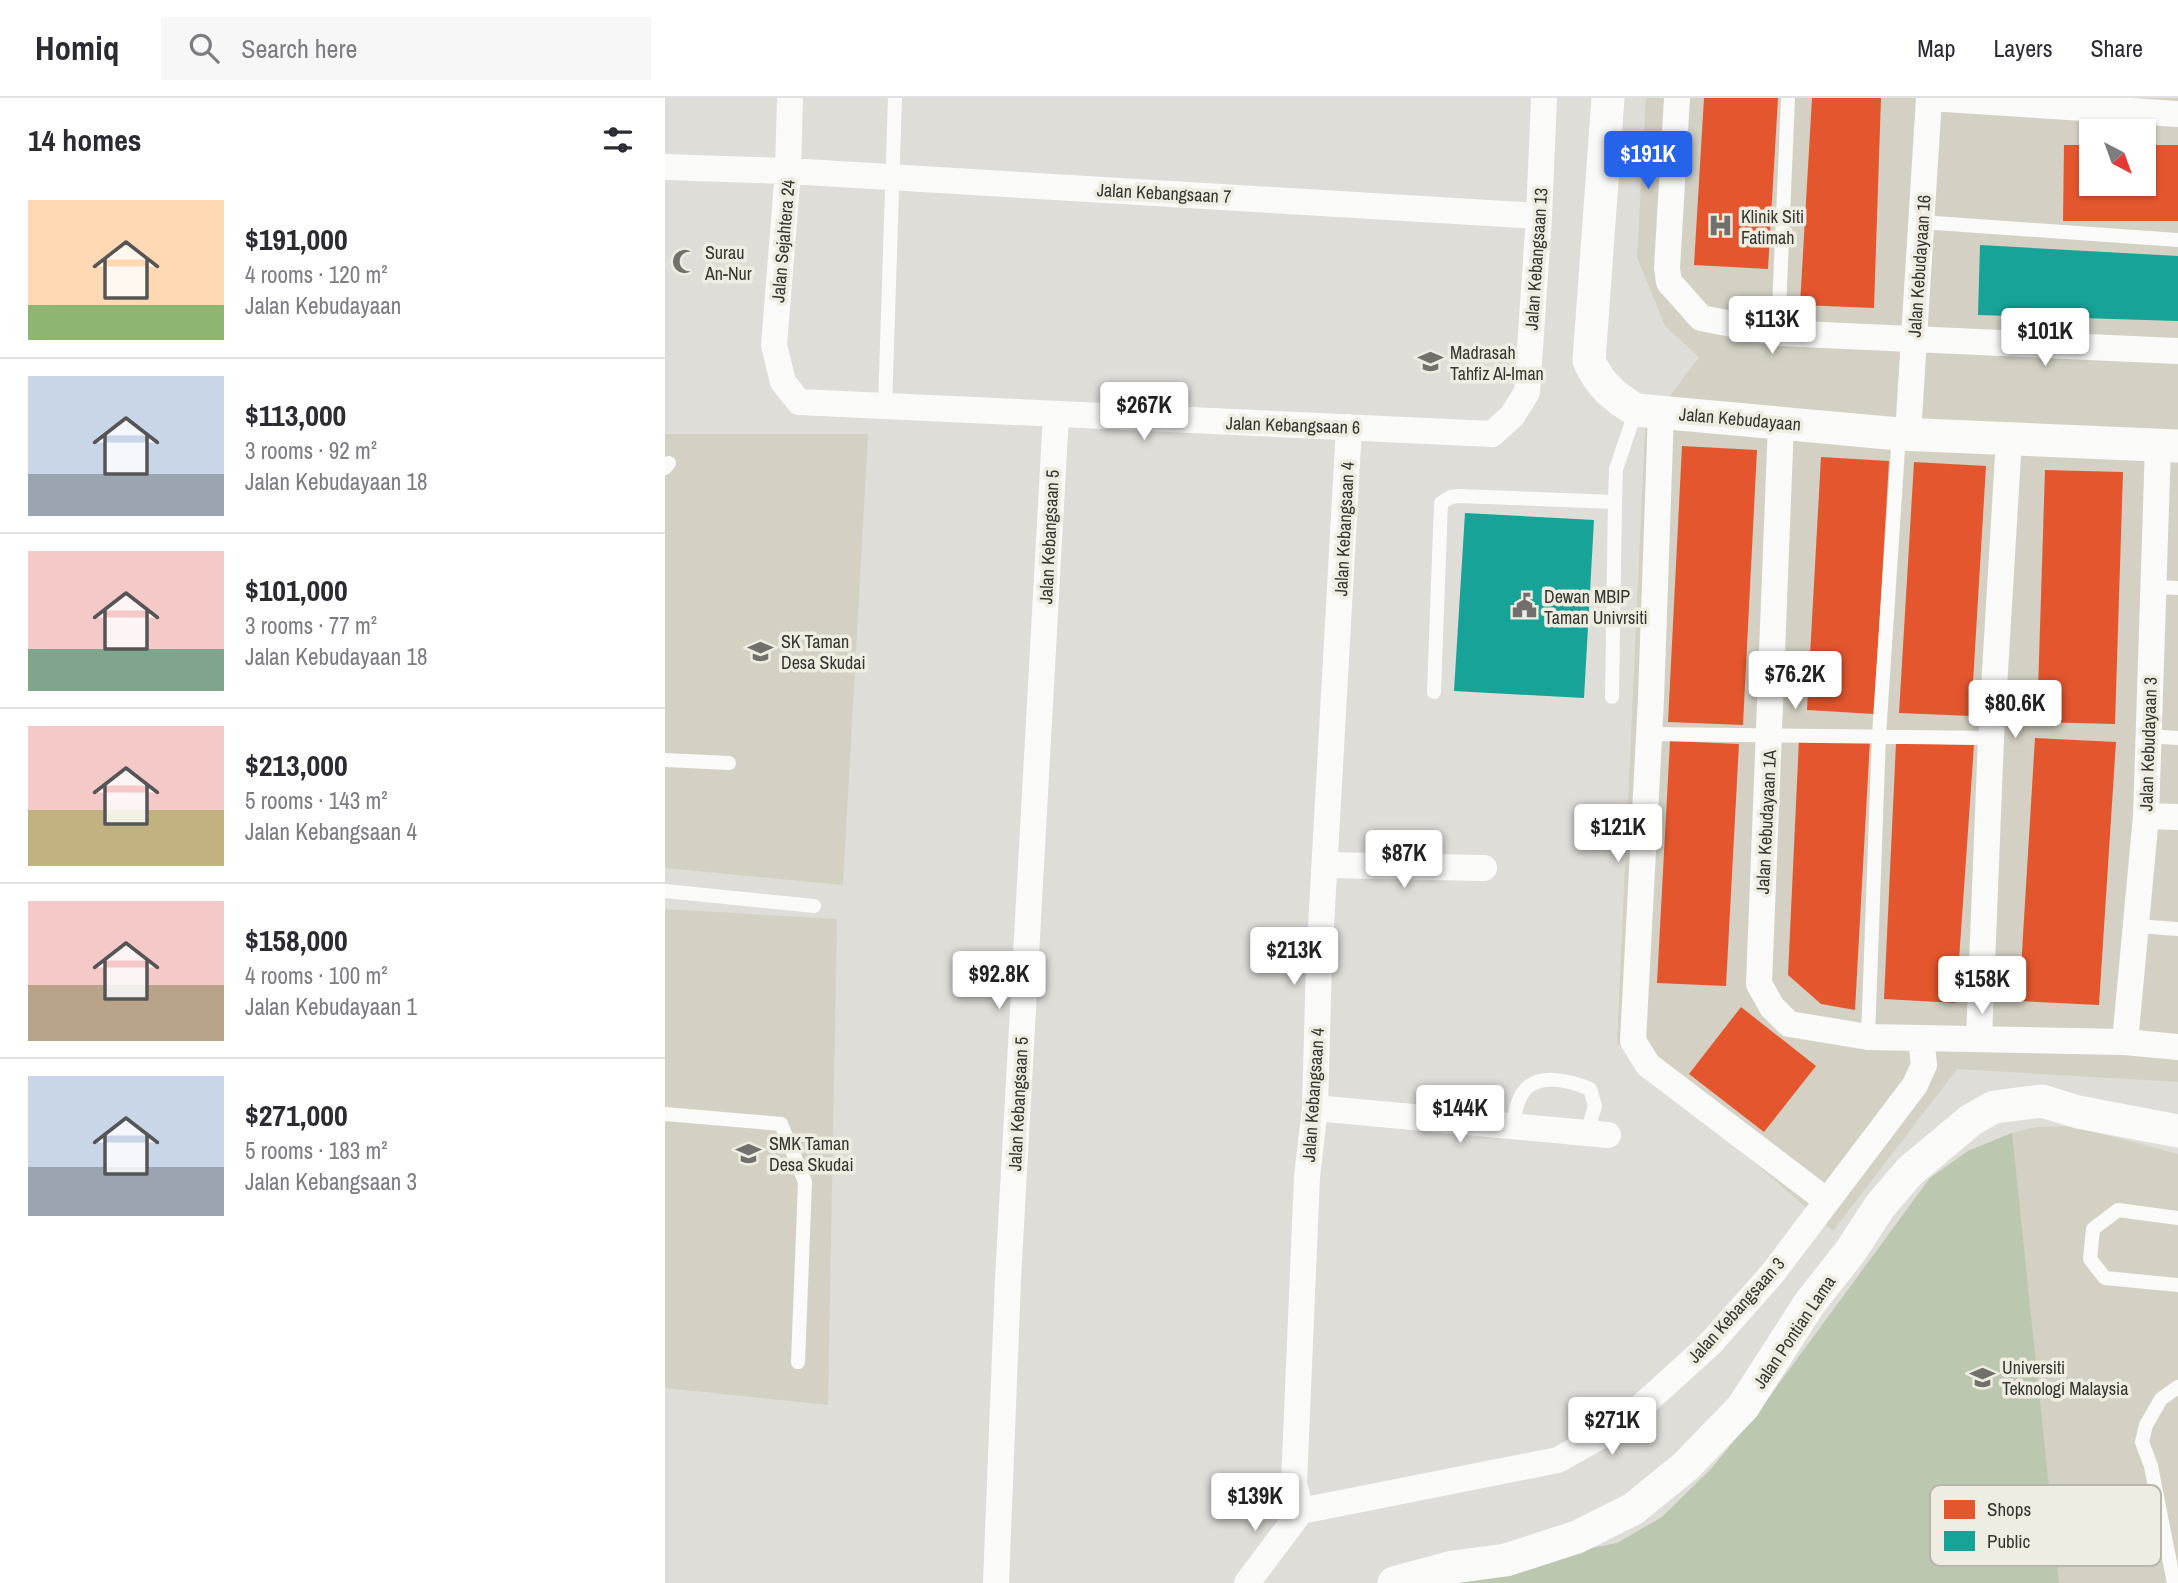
<!DOCTYPE html>
<html lang="en">
<head>
<meta charset="utf-8">
<style>
  :root { --surface:#fff; --page:#f7f7f7; --text:#2b2b33; --muted:#7c7c81; --line:#e1e1e2; --accent:#2563eb }
  body { margin:0; font-family:"Archivo Narrow",sans-serif; background:var(--page); color:var(--text); height:100vh; display:flex; flex-direction:column; font-size:26px; white-space:nowrap }
  * { box-sizing:border-box; margin:0 }
  p { font-size:23px; color:var(--muted) }
  .icon { flex:none; width:38px; height:38px; fill:none; stroke:currentColor; stroke-width:2; stroke-linecap:round; stroke-linejoin:round }
  .map { position:relative; flex:1; overflow:hidden }
  .sheet { display:flex; flex-direction:column; background:var(--surface); width:665px }
  .sheet>* { flex:none }
  .needle { width:46px; rotate:139deg }
  .buttons { position:absolute; left:1414px; top:21px; display:grid; gap:14px }
  .buttons a { display:grid; place-items:center; width:77px; height:77px; border-radius:0px; background:var(--surface); box-shadow:0 2px 5px #0004; font-size:35px }
  .price { position:absolute; translate:-50% -60px; padding:0 16px; border-radius:7px; background:#fff; color:#222; font-size:23px; line-height:46px; filter:drop-shadow(0 2px 4px #0008) }
  .price::after { content:''; position:absolute; left:50%; top:42px; width:21px; height:16px; margin-left:-10px; background:inherit; clip-path:polygon(0 0,100% 0,50% 100%) }
  .price.active { background:var(--accent); color:#fff }
  ul { padding:0; list-style:none }
  li { display:flex; align-items:center; gap:21px; height:175px; padding:0 28px }
  li+li { border-top:2px solid var(--line) }
  li span { display:grid; place-items:center; flex:none; width:196px; height:140px; border-radius:0px; color:#555 }
  li>.icon { margin-inline-start:auto }
  span .icon { width:84px; height:84px; fill:#fffc; stroke-width:1 }
  li b { font-size:30px }
  h2 { display:flex; justify-content:space-between; align-items:center; height:84px; padding:0 28px; font-size:30px }
  header { display:flex; align-items:center; gap:42px; box-sizing:border-box; height:98px; padding:0 35px; background:var(--surface); border-bottom:2px solid var(--line) }
  header strong { font-size:33px }
  nav { display:flex; gap:38px; margin-inline-start:auto; font-size:24px }
  .search { width:490px; height:63px; background:var(--page); display:flex; align-items:center; gap:18px; box-sizing:border-box; padding:0 24px; border-radius:0px; color:var(--muted); font-size:26px }
  main { display:flex; flex:1; min-height:0 }
  .map>svg:first-child { display:block }
  .built { fill:#d4d1c4; fill-rule:evenodd }
  .green { fill:#bcc7b0 }
  .shops { fill:#e4572e }
  .public { fill:#17a398 }
  .lines { fill:none; stroke-linecap:round; stroke-linejoin:round }
  .service { stroke:#fafaf9; stroke-width:14 }
  .minor { stroke:#fafaf9; stroke-width:26 }
  .tertiary { stroke:#fafaf9; stroke-width:33 }
  .labels { text-anchor:middle; dominant-baseline:central; stroke-width:7; stroke-linejoin:round; paint-order:stroke }
  .street-label { font-size:18px; fill:#383632; stroke:#efece1 }
  .poi-label { font-size:18px; fill:#383632; stroke:#efece1; text-anchor:start }
  .key { fill:#efece1; stroke:#b8b5ac; stroke-width:2 }
  .key-label { font-size:19px; fill:#383632 }
</style>
</head>
<body>
<header>
<strong>Homiq</strong>
<div class="search"><svg class="icon" aria-label="search" viewBox="0 0 24 24"><circle cx="10" cy="10" r="6"/><path d="M15 15l6 6"/></svg>Search here</div>
<nav><a>Map</a><a>Layers</a><a>Share</a></nav>
</header>
<main>
<section class="sheet">
<h2>14 homes<svg class="icon" aria-label="filters" viewBox="0 0 24 24"><path d="M4 7h16M4 17h16"/><circle cx="9" cy="7" r="2"/><circle cx="15" cy="17" r="2"/></svg></h2>
<ul>
<li><span style="background:linear-gradient(#ffd9b3 75%,#8fb573 0)"><svg class="icon" aria-label="home" viewBox="0 0 24 24"><path d="M3 11l9-7 9 7M6 9v11h12V9"/></svg></span><div><b>$191,000</b><p>4 rooms · 120 m²</p><p>Jalan Kebudayaan</p></div></li>
<li><span style="background:linear-gradient(#c9d6e8 70%,#9aa5b1 0)"><svg class="icon" aria-label="home" viewBox="0 0 24 24"><path d="M3 11l9-7 9 7M6 9v11h12V9"/></svg></span><div><b>$113,000</b><p>3 rooms · 92 m²</p><p>Jalan Kebudayaan 18</p></div></li>
<li><span style="background:linear-gradient(#f6c9c9 70%,#7fa58c 0)"><svg class="icon" aria-label="home" viewBox="0 0 24 24"><path d="M3 11l9-7 9 7M6 9v11h12V9"/></svg></span><div><b>$101,000</b><p>3 rooms · 77 m²</p><p>Jalan Kebudayaan 18</p></div></li>
<li><span style="background:linear-gradient(#f6c9c9 60%,#c2b280 0)"><svg class="icon" aria-label="home" viewBox="0 0 24 24"><path d="M3 11l9-7 9 7M6 9v11h12V9"/></svg></span><div><b>$213,000</b><p>5 rooms · 143 m²</p><p>Jalan Kebangsaan 4</p></div></li>
<li><span style="background:linear-gradient(#f6c9c9 60%,#b9a48a 0)"><svg class="icon" aria-label="home" viewBox="0 0 24 24"><path d="M3 11l9-7 9 7M6 9v11h12V9"/></svg></span><div><b>$158,000</b><p>4 rooms · 100 m²</p><p>Jalan Kebudayaan 1</p></div></li>
<li><span style="background:linear-gradient(#c9d6e8 65%,#9aa5b1 0)"><svg class="icon" aria-label="home" viewBox="0 0 24 24"><path d="M3 11l9-7 9 7M6 9v11h12V9"/></svg></span><div><b>$271,000</b><p>5 rooms · 183 m²</p><p>Jalan Kebangsaan 3</p></div></li>
</ul>
</section>
<div class="map">
<svg width="1513" height="1485" viewBox="0 0 1513 1485">
  <rect width="100%" height="100%" fill="#deddd7"/>
  <path class="built" d="M 981,0 L 1513,0 L 1513,984 L 1292,971 L 1168,1133 L 952,945 L 980,331 L 1034,259 L 1000,228 L 972,159 ZM 1426,33 L 1479,33 L 1479,86 L 1426,86 Z
    M 0,336 L 203,336 L 178,787 L 0,770 Z
    M 0,811 L 172,821 L 163,1307 L 0,1290 Z
    M 1408,1028 L 1513,1056 L 1513,1485 L 759,1485 L 952,1445 L 997,1419 L 1047,1370 L 1099,1306 L 1265,1080 L 1303,1053 L 1347,1035 L 1371,1029 Z"/>
  <path class="green" d="M 1347,1035 L 1394,1485 L 759,1485 L 952,1445 L 997,1419 L 1047,1370 L 1099,1306 L 1265,1080 L 1303,1053 Z"/>
  <path class="shops" d="M 1039,0 L 1113,0 L 1103,171 L 1029,167 Z
    M 1147,0 L 1216,0 L 1209,210 L 1135,207 Z
    M 1399,47 L 1426,47 L 1426,86 L 1479,86 L 1479,47 L 1513,47 L 1513,123 L 1398,123 Z
    M 1017,348 L 1092,352 L 1078,627 L 1003,624 Z
    M 1156,359 L 1224,363 L 1209,616 L 1142,612 Z
    M 1249,364 L 1321,368 L 1306,618 L 1234,615 Z
    M 1380,372 L 1458,374 L 1450,626 L 1372,624 Z
    M 1370,640 L 1451,644 L 1434,907 L 1354,903 Z
    M 1134,641 L 1205,642 L 1190,912 L 1156,906 L 1123,877 Z
    M 1005,643 L 1074,646 L 1061,888 L 992,885 Z
    M 1231,645 L 1309,647 L 1291,905 L 1219,901 Z
    M 1076,909 L 1151,968 L 1099,1034 L 1024,976 Z"/>
  <path class="public" d="M 1315,147 L 1513,158 L 1513,223 L 1313,217 Z
    M 800,415 L 929,422 L 919,600 L 789,593 Z"/>
  <g class="lines">
    <path class="service" d="M 1256,124 L 1513,142
      M 1113,235 L 1123,0
      M 220,309 L 230,0
      M 0,370 L 4,365
      M 1487,489 L 1513,490
      M 769,594 L 776,405 L 786,399 L 794,398 L 950,404 L 951,371 L 971,312
      M 947,599 L 950,404
      M 983,636 L 1326,640
      M 1484,638 L 1513,640
      M 0,662 L 64,665
      M 0,793 L 149,808
      M 1471,828 L 1513,831
      M 1203,939 L 1214,637 L 1234,336
      M 0,1016 L 116,1026 L 140,1084 L 133,1264
      M 847,1029 C 850,1019 851,1004 857,996 C 871,973 906,983 925,991 L 930,1008 L 922,1035
      M 1513,1120 L 1453,1112 L 1428,1131 L 1425,1161 L 1440,1180 L 1513,1187
      M 1509,1485 L 1486,1368 L 1477,1344 L 1481,1327 L 1496,1301 L 1513,1289"/>
    <path class="minor" d="M 125,0 L 123,73 L 109,247 L 118,284 L 134,304 L 827,336 L 847,318 L 862,294 L 874,118 L 879,0
      M 1012,0 L 1002,170 L 1004,184 L 1036,220 L 1113,235 L 1513,253
      M 1264,0 L 1513,16
      M 0,69 L 123,73 L 874,118
      M 996,314 L 986,601 L 968,943 L 983,967 L 1162,1103
      M 1116,325 L 1094,886 L 1107,909 L 1124,926 L 1203,939 L 1460,944 L 1513,949
      M 1243,336 L 1264,0
      M 1481,718 L 1513,719
      M 661,767 L 819,770
      M 1314,941 L 1326,640 L 1344,341
      M 1460,944 L 1481,718 L 1493,347
      M 650,1010 L 943,1037
      M 636,1413 L 629,1386 L 642,1079 L 650,1010 L 654,864 L 684,329
      M 331,1485 L 343,1181 L 391,317
      M 582,1485 L 636,1413 L 893,1362 L 957,1326 L 1044,1247 L 1107,1176 L 1250,987 L 1259,967 L 1256,941"/>
    <path class="tertiary" d="M 943,0 L 924,263 C 935,287 949,299 971,312 L 1234,336 L 1513,348
      M 729,1485 L 788,1469 L 841,1462 L 912,1439 L 968,1411 L 1021,1368 L 1078,1309 L 1144,1206 L 1185,1154 L 1215,1108 L 1245,1073 L 1306,1022 L 1329,1009 L 1377,1003 L 1413,1014 L 1513,1033"/>
  </g>
  <defs>
    <symbol id="hospital-bare" viewBox="-9 -9 18 18"><path d="M-5-5h3v3.5h4V-5h3V5h-3V1.5h-4V5h-3Z" fill="#72706c" stroke="#efece1" stroke-width="2.5" paint-order="stroke"/></symbol>
    <symbol id="mosque-bare" viewBox="-9 -9 18 18"><path d="M3.5-4.9A6 6 0 1 0 3.5 4.9A5 5 0 1 1 3.5-4.9Z" fill="#72706c" stroke="#efece1" stroke-width="2.5" paint-order="stroke"/></symbol>
    <symbol id="school-bare" viewBox="-9 -9 18 18"><path d="M0-5L7-2L0 1L-7-2ZM-4 1L0 2.5L4 1V4Q0 6-4 4Z" fill="#72706c" stroke="#efece1" stroke-width="2.5" paint-order="stroke"/></symbol>
    <symbol id="civic-bare" viewBox="-9 -9 18 18"><path d="M-.6-6.5H3V-4.5H.6V-3L4-1V1h2V6H-6V1h2V-1L-.6-3ZM-1.2 2.5V6h2.4V2.5Z" fill="#72706c" stroke="#efece1" stroke-width="2.5" paint-order="stroke"/></symbol>
    <symbol id="university-bare" viewBox="-9 -9 18 18"><path d="M0-5L7-2L0 1L-7-2ZM-4 1L0 2.5L4 1V4Q0 6-4 4Z" fill="#72706c" stroke="#efece1" stroke-width="2.5" paint-order="stroke"/></symbol>
  </defs>
  <g fill-rule="evenodd">
    <use href="#hospital-bare" x="1038" y="110" width="35" height="35"/>
    <use href="#mosque-bare" x="2" y="146" width="35" height="35"/>
    <use href="#school-bare" x="748" y="246" width="35" height="35"/>
    <use href="#civic-bare" x="842" y="490" width="35" height="35"/>
    <use href="#school-bare" x="78" y="536" width="35" height="35"/>
    <use href="#school-bare" x="66" y="1038" width="35" height="35"/>
    <use href="#university-bare" x="1300" y="1262" width="35" height="35"/>
  </g>
  <g class="labels">
    <g class="street-label">
      <text transform="translate(499 95) rotate(3)">Jalan Kebangsaan 7</text>
      <text transform="translate(118 143) rotate(-85)">Jalan Sejahtera 24</text>
      <text transform="translate(871 161) rotate(-86)">Jalan Kebangsaan 13</text>
      <text transform="translate(1254 168) rotate(-86)">Jalan Kebudayaan 16</text>
      <text transform="translate(1075 321) rotate(5)">Jalan Kebudayaan</text>
      <text transform="translate(628 327) rotate(2)">Jalan Kebangsaan 6</text>
      <text transform="translate(679 431) rotate(-87)">Jalan Kebangsaan 4</text>
      <text transform="translate(384 439) rotate(-87)">Jalan Kebangsaan 5</text>
      <text transform="translate(1483 646) rotate(-88)">Jalan Kebudayaan 3</text>
      <text transform="translate(1101 724) rotate(-87)">Jalan Kebudayaan 1A</text>
      <text transform="translate(648 997) rotate(-86)">Jalan Kebangsaan 4</text>
      <text transform="translate(353 1006) rotate(-87)">Jalan Kebangsaan 5</text>
      <text transform="translate(1071 1212) rotate(-48)">Jalan Kebangsaan 3</text>
      <text transform="translate(1129 1234) rotate(-56)">Jalan Pontian Lama</text>
    </g>
    <g class="poi-label">
      <text x="1076" y="118">Klinik Siti<tspan x="1076" dy="21">Fatimah</tspan></text>
      <text x="40" y="154">Surau<tspan x="40" dy="21">An-Nur</tspan></text>
      <text x="785" y="254">Madrasah<tspan x="785" dy="21">Tahfiz Al-Iman</tspan></text>
      <text x="879" y="498">Dewan MBIP<tspan x="879" dy="21">Taman Univrsiti</tspan></text>
      <text x="116" y="543">SK Taman<tspan x="116" dy="21">Desa Skudai</tspan></text>
      <text x="104" y="1045">SMK Taman<tspan x="104" dy="21">Desa Skudai</tspan></text>
      <text x="1337" y="1269">Universiti<tspan x="1337" dy="21">Teknologi Malaysia</tspan></text>
    </g>
  </g>
  <rect x="1265" y="1387" width="231" height="81" rx="10" class="key"/>
  <rect x="1279" y="1402" width="31" height="19" fill="#e4572e"/>
  <rect x="1279" y="1433" width="31" height="20" fill="#17a398"/>
  <g class="key-label">
    <text x="1322" y="1418">Shops</text>
    <text x="1322" y="1450">Public</text>
  </g>
</svg>
<div class="buttons">
<a><svg class="needle" viewBox="-14 -14 28 28"><path d="M0-13l5 13h-10z" fill="#e53935"/><path d="M0 13l5-13h-10z" fill="#7c7c81"/></svg></a>
</div>
<b class="price active" style="left:983px;top:93px">$191K</b>
<b class="price" style="left:1107px;top:258px">$113K</b>
<b class="price" style="left:1380px;top:270px">$101K</b>
<b class="price" style="left:479px;top:344px">$267K</b>
<b class="price" style="left:1130px;top:613px">$76.2K</b>
<b class="price" style="left:1350px;top:642px">$80.6K</b>
<b class="price" style="left:953px;top:766px">$121K</b>
<b class="price" style="left:739px;top:792px">$87K</b>
<b class="price" style="left:629px;top:889px">$213K</b>
<b class="price" style="left:334px;top:913px">$92.8K</b>
<b class="price" style="left:1317px;top:918px">$158K</b>
<b class="price" style="left:795px;top:1047px">$144K</b>
<b class="price" style="left:947px;top:1359px">$271K</b>
<b class="price" style="left:590px;top:1435px">$139K</b>
</div>
</main>
</body>
</html>
